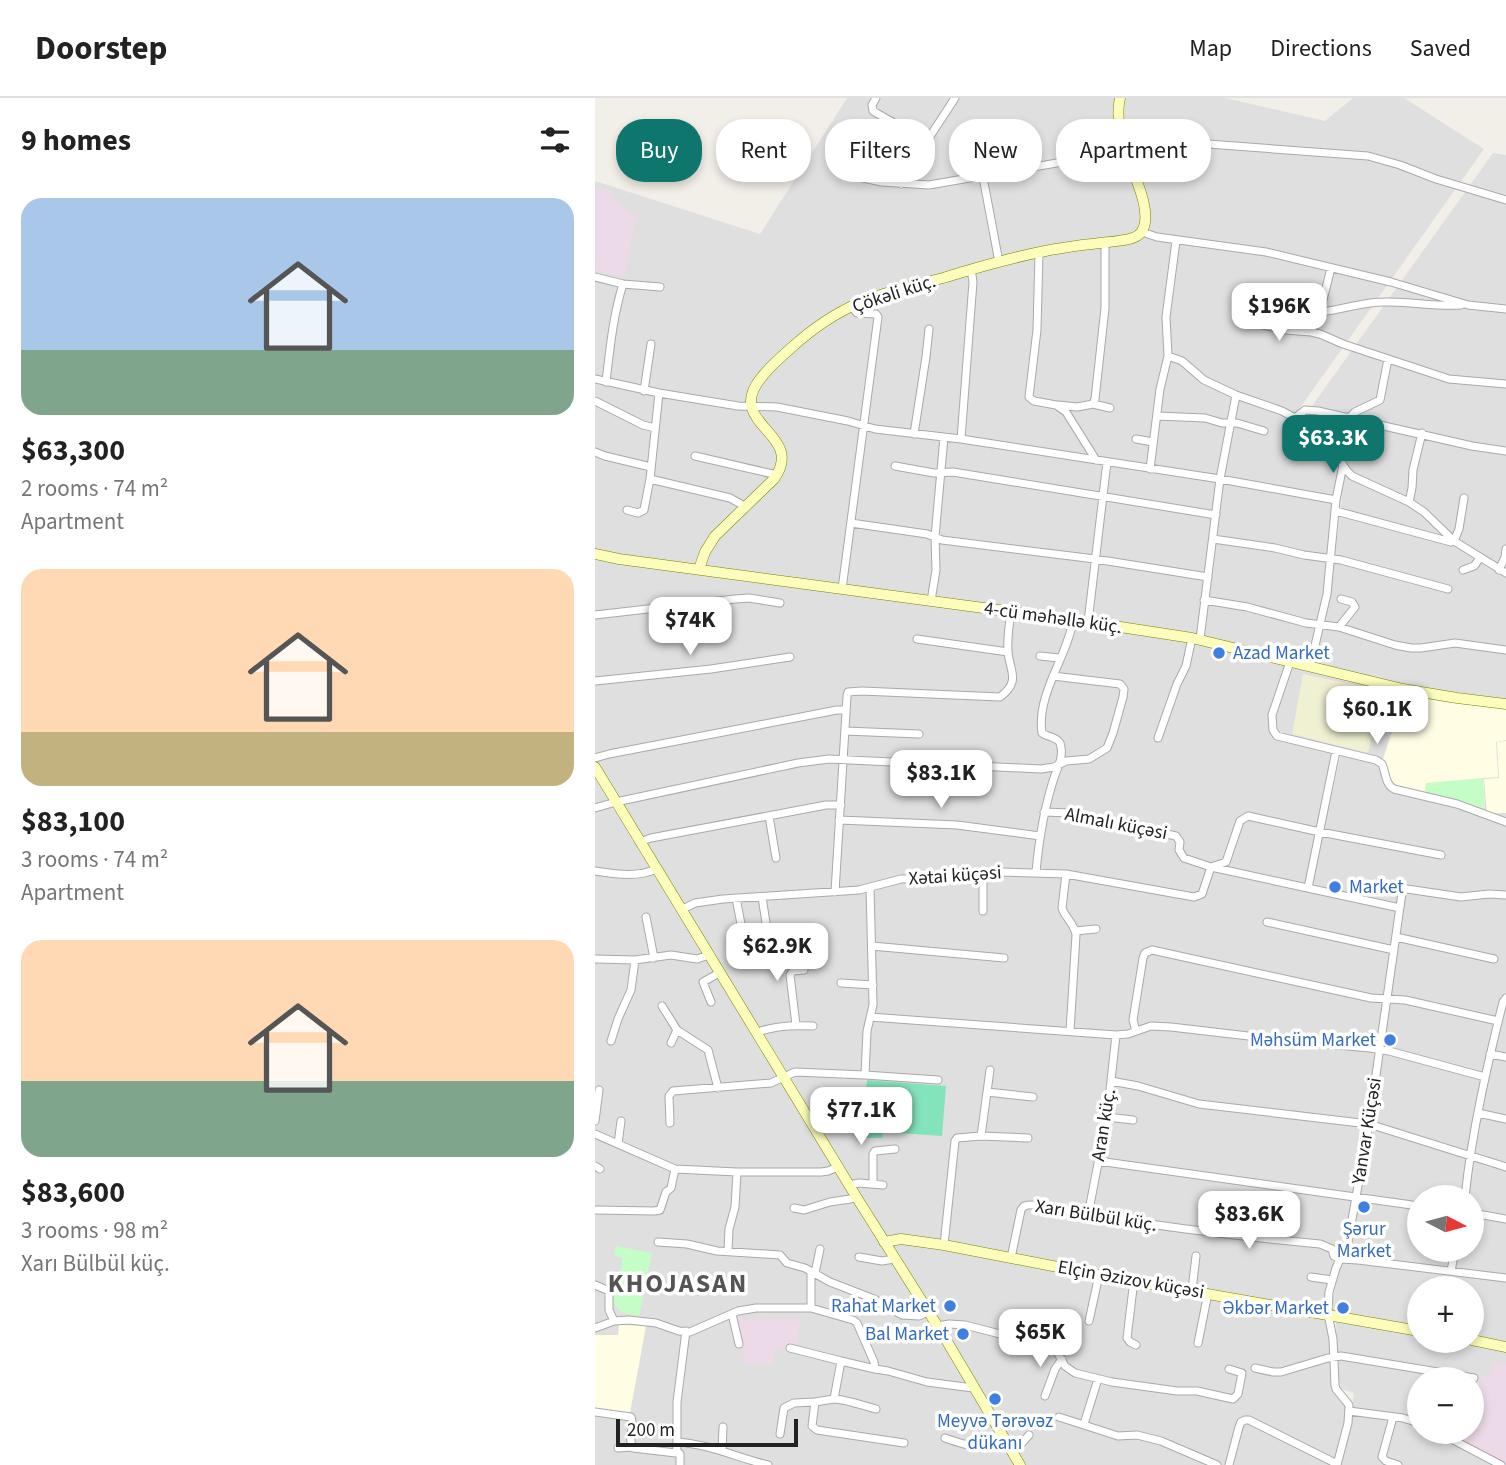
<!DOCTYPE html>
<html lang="en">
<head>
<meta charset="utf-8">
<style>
  :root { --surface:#fff; --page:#f2f2f2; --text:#222; --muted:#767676; --line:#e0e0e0; --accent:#0f766e }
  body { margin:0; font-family:"Source Sans 3",sans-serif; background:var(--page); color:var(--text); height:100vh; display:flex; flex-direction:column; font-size:26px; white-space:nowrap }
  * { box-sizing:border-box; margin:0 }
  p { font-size:23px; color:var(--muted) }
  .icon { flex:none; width:38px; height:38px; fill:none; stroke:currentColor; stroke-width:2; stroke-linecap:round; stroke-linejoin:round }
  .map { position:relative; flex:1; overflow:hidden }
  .details { display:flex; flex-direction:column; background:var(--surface); width:595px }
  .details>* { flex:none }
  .hud { position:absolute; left:21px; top:21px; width:665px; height:63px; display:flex; gap:14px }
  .needle { width:46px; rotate:96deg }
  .controls { position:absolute; left:812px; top:1087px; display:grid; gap:14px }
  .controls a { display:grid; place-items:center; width:77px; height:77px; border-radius:50%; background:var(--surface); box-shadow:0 4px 10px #0003; font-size:35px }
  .scale { position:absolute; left:21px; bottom:18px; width:182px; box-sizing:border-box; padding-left:7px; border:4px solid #222; border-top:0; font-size:19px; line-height:24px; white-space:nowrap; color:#222; -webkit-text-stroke:5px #fff; paint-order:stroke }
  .price { position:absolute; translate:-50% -60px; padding:0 16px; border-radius:14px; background:#fff; color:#222; font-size:23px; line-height:46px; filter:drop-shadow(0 2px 4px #0008) }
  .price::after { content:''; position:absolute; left:50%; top:42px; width:21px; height:16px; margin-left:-10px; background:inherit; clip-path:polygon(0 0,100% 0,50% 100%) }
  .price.on { background:var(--accent); color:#fff }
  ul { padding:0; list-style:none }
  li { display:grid; align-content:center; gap:14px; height:371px; padding:0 21px }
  li span { display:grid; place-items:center; height:217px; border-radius:21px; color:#555 }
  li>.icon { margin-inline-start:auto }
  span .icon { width:126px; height:126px; fill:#fffc; stroke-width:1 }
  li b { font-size:30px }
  h2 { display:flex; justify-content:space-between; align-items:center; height:84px; padding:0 21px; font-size:30px }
  .tag { padding:0 24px; border-radius:28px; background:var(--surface); box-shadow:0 4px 10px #0003; font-size:24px; line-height:63px }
  .tag.on { background:var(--accent); color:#fff }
  header { display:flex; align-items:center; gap:42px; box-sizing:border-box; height:98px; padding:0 35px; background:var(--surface); border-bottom:2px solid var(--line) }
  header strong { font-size:33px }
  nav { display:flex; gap:38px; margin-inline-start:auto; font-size:24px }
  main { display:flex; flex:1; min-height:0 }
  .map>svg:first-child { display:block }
  .residential { fill:#e0dfdf; fill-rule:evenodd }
  .industrial { fill:#ecdae9 }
  .education { fill:#fffee4 }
  .farmland { fill:#f0f1d3 }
  .park { fill:#c5fdc7 }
  .pitch { fill:#83e4ba }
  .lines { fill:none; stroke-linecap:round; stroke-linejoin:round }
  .street-casing { stroke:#a9a9a9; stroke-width:9 }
  .secondary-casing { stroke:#798100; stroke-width:11 }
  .street { stroke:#fff; stroke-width:7 }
  .secondary { stroke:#fdfdbb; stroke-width:10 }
  .shop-dot { fill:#3f7fe0; stroke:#fff; stroke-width:2.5 }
  .labels { text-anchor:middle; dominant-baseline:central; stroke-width:7; stroke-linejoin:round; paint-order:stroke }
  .street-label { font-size:19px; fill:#222; stroke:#fff }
  .shop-label { font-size:19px; fill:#366cbe; stroke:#fff; text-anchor:end }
  .district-label { font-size:26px; font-weight:bold; letter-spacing:2px; fill:#555; stroke:#fff }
</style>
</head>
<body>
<header>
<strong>Doorstep</strong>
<nav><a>Map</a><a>Directions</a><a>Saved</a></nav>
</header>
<main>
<section class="details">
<h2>9 homes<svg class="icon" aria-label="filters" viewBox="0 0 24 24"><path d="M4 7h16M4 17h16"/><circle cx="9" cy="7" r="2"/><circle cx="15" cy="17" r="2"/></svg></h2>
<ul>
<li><span style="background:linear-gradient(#a9c7e8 70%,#7fa58c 0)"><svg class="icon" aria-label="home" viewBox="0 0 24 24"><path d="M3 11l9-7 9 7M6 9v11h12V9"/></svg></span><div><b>$63,300</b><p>2 rooms · 74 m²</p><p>Apartment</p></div></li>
<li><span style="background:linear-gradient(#ffd9b3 75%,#c2b280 0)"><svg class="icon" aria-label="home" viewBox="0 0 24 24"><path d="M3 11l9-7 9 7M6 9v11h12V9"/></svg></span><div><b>$83,100</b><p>3 rooms · 74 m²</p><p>Apartment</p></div></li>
<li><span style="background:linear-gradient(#ffd9b3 65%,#7fa58c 0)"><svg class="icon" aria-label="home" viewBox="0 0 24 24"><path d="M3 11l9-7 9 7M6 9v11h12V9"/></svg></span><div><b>$83,600</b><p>3 rooms · 98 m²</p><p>Xarı Bülbül küç.</p></div></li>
</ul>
</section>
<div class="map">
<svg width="911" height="1367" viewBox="0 0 911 1367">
  <rect width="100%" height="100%" fill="#f2eee8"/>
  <path class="residential" d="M 252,0 L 630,0 L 730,23 L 758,0 L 809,0 L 889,51 L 697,321 L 738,356 L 743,364 L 734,462 L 730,491 L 712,562 L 693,559 L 673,622 L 675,635 L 682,641 L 739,655 L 709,793 L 802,813 L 769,1034 L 752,1131 L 748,1150 L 736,1172 L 729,1207 L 735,1237 L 738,1294 L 751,1303 L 749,1326 L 738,1367 L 0,1367 L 0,83 L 165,136 Z
    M 898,55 L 911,57 L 911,1367 L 746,1367 L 753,1339 L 759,1295 L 744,1290 L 741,1226 L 737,1212 L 738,1200 L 744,1171 L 754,1154 L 775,1036 L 810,806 L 716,788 L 747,651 L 682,635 L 679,621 L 698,569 L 718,574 L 736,490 L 747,399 L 749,363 L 739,347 L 716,333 L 707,322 ZM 824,1099 L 877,1099 L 877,1152 L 824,1152 ZM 824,1190 L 877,1190 L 877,1242 L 824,1242 ZM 824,1281 L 877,1281 L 877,1334 L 824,1334 Z"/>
  <path class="industrial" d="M 0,91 L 15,92 L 17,101 L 41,119 L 29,179 L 0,172 Z
    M 205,1221 L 201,1249 L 195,1254 L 180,1250 L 177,1266 L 149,1267 L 148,1240 L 143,1237 L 143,1222 Z
    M 900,1263 L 911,1265 L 911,1367 L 849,1334 L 877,1334 L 877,1291 L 887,1277 L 894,1277 Z"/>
  <path class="education" d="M 809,597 L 851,604 L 911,610 L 911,642 L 901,644 L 903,679 L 888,680 L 890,710 L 796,686 L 788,661 Z
    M 911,643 L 911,715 L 892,715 L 889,681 L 904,680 L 902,644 Z
    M 24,1227 L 51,1228 L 35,1315 L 0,1310 L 0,1237 L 23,1237 Z"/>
  <path class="farmland" d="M 708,576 L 772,590 L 765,622 L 780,626 L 773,655 L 697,636 Z"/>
  <path class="park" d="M 888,680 L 890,710 L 830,694 L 831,685 Z
    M 21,1148 L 57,1155 L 44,1219 L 26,1214 L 18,1205 L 28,1160 L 19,1157 Z"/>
  <path class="pitch" d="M 272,982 L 351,988 L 347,1038 L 288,1034 L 287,1040 L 268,1040 Z"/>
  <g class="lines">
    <defs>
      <path id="street" d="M 281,0 L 277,7 L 278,13 L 318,36 L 330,45
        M 388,79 L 404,164
        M 268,80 L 287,84 L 334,87 L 520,55 L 535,43 L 546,41 L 773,58 L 805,67 L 841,81 L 911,102
        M 306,86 L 311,75 L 360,0
        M 547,134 L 562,139 L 671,154 L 796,184 L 873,207 L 911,211
        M 444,155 L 442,232 L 434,299 L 439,303 L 461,307 L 471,314 L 501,362
        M 0,179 L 28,186 L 65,189
        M 725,214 C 747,212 767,204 789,204 C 815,203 840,209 866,207
        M 658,225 L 691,232 L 716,234 L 725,236 L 748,246 L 854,281 L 911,286
        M 716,234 L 725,214 L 736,170
        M 573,258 L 587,263 L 609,282 L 641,297 L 687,313 L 700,320 L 715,337 L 740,355 L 752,373 L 757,378 L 814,404 L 829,414 L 859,443 L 911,475
        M 0,281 L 64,295 L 143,308 L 182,309 L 253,323 L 280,331 L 366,341 L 625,381 L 741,402
        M 11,284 C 15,250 18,218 28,186
        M 49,293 L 56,246
        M 0,303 L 48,327 L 60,330
        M 498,306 L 515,310
        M 463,307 L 482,309 L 498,306 L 500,301 L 510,210 L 510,144
        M 562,318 L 610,320 L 627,325 L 642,325 L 669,333
        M 700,320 L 710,312 L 723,313 L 877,348 L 911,353
        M 754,320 L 760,314 L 785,302 L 793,261
        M 319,336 L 331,259 L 334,231
        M 366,341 L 378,184 L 376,171
        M 541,341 L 558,344
        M 696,351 L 707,329
        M 0,354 L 10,358 L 56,369
        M 100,358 L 182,377
        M 300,368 L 339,375 L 358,374 L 621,417
        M 555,371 L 565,291 L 573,258 L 571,219 L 581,143
        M 55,381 L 135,400 L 151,409
        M 814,404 L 817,390 L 818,372 L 827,335
        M 32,412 L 43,415 L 49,412 L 55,381 L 64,295
        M 741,413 L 856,444 L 859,443 L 864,431 L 869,400
        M 256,425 L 332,436 L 347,442 L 500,461 L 613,479
        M 618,441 L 680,450 L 709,457 L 746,462 L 853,491
        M 868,472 L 879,468 L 885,460
        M 904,472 L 910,459 L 911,451
        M 247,491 L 283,219 L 281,216 L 262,215 L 256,208
        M 609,502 L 652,509 L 711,525 L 744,529 L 800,547 L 816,550 L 826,550 L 860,545 L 911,552
        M 336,503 L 341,472 L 340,439 L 349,339
        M 0,517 L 140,501 L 154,500 L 185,505
        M 493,524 L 512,364
        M 744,529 L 760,509 L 757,504 L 746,501
        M 322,541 L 413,554
        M 605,541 L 625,381 L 641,297
        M 445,558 L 464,560
        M 695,564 L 677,617 L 678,632 L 682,638 L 781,662 L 787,666 C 791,675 790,686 799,691 L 862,706 L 911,724
        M 715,569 L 732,496 L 741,402 L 748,367
        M 0,583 L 116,571 L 195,559
        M 250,633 L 324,636
        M 563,640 L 582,586 L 591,568 L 597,540
        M 0,660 L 14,656 L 242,612 L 251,612
        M 0,710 L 21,704 L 203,665 L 234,661 L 446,671 L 459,669 L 471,663 L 494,661 L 512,650 L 518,635 L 528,599 L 529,591 L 525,586 L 458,578
        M 449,714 L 475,715 L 581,738 L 585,744 L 584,752 L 589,760 L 616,769 L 631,764 L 645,723 L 653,718 L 725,734 L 846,757
        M 174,718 L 181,760
        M 244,722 L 362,727 L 445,738
        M 44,744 L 56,740 L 231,707 L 246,707
        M 0,773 C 20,776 42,780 61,771
        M 441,774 C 444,741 449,709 460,677 C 464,667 469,656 465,645 C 462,639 452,639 447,635 C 441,596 473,558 478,522
        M 388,775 L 388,813
        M 471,776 L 467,810 C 470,820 480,826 481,837 L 475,933
        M 713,790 L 741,653
        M 240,794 L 252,598 L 253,594 L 267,593 L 405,599 C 426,583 415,574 413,554 C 412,540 414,527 416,514
        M 167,799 L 174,844
        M 141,800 L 146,826
        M 86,812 L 100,805 L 128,801 L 264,792 L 306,781 L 340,780 L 408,774 L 471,776 L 599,799 L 607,796 L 616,769 L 805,810
        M 51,819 L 59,860
        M 672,824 L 799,852
        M 480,833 L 501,831
        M 801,839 L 899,861
        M 277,848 L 409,860
        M 0,861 L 40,862 L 76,857 L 102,861 L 114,857
        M 246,885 L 278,887
        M 116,904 L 108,884 L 124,875
        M 67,908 L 82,932 L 113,952 L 123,990
        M 275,919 L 521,937 L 533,936 L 556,928 L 576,929 L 688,942 L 775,950 L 794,953 L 890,979
        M 201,927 L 195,877 L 198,873 L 209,872
        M 541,933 L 538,922 L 548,860 L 550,855 L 557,852 L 776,900 L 810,902 L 903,923
        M 161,935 C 178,927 199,927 218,928
        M 16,943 L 23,921 L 36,892 L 40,862
        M 76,945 L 82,932
        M 895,956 L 911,959
        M 270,977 L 343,982
        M 516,983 L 543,988 L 604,1006 L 774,1026 L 911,1069
        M 392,994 L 395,972
        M 883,1015 L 911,1021
        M 512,1019 L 538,1022
        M 0,1023 L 4,992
        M 75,1025 L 74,998 L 78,993 L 176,985 L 200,974 L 270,977 L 272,933 L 278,907 L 275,790
        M 0,1036 L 80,1071 L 142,1074 L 226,1074 L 233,1073 L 243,1069
        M 386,1038 L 392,994 L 438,999
        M 23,1046 L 26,1023
        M 503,1063 L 824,1108
        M 0,1068 L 5,1071
        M 278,1086 L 278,1056 L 280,1053 L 300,1051
        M 254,1087 L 264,1085 L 288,1087
        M 870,1099 C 877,1033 892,968 908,904 L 911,900
        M 199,1110 L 209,1112 L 235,1104 L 262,1100
        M 0,1112 L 59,1113 L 65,1112 L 71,1094 L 76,1090 L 80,1071
        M 877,1115 L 911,1121
        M 493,1117 L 512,1019 L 521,937
        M 63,1144 L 92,1146 L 122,1153 L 185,1157 L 192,1165 L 210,1170 L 235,1184 L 279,1201 L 307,1217 L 324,1218 L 333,1214
        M 349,1147 L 360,1043 L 362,1040 L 386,1038 L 433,1040
        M 133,1153 L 134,1131 L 140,1109 L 142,1074
        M 264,1159 L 287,1163 L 299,1161
        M 416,1160 L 426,1112 L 429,1108 C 445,1103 483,1116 502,1118 C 576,1130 650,1139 725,1146 L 737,1151 L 739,1158 L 745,1161 L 763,1162 L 911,1180
        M 856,1173 L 860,1152
        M 220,1175 L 225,1151
        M 716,1179 L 737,1182
        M 539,1182 L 532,1240 L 535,1244 L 541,1247
        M 0,1187 L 14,1193 L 14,1212 L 19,1223
        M 597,1192 L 601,1158
        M 216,1210 L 216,1173
        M 137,1216 L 144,1246
        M 494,1223 L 504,1177
        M 343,1228 L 354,1226 L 370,1227 L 455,1249 L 461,1252 L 470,1268 L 480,1275 L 517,1284 L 582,1293 L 602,1293 L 638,1301 L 643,1296 L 647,1275 L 634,1271
        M 0,1230 L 19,1223 L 34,1222 L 61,1225 L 84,1233 L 95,1234 L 143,1213 L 161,1210 L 216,1210 L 258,1222 L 262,1225 L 279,1264 L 280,1271 L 293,1273 L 332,1284 L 378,1290
        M 603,1245 L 613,1195
        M 195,1250 L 246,1263
        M 660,1270 L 678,1274 L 686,1274 L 733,1260 L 746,1258 L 879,1280
        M 280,1271 L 246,1263 L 239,1301 L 220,1304 L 217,1328 L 222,1332 L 309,1345
        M 450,1298 L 460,1271 L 467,1261
        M 239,1301 C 249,1301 270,1308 281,1311
        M 754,1313 L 808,1320 L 824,1325
        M 0,1314 L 36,1319 C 40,1329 32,1341 38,1350 L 81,1355 L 82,1349 L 82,1304 L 91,1233
        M 464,1319 L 523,1338 L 542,1337 L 566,1343 L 622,1367
        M 798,1319 L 787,1359 L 791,1363 L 803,1367
        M 489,1326 L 503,1281
        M 843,1334 L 906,1367
        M 185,1336 L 189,1310 L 199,1305 L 220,1304
        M 350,1340 C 379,1350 379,1350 407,1336
        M 82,1344 C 114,1346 143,1360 173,1367
        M 23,1350 L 37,1349
        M 416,1352 L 427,1345 L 434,1337
        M 82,1353 L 85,1356 L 85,1367
        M 127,1353 L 128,1329
        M 634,1367 L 644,1329 L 646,1324 L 650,1322 L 654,1322 L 742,1366
        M 742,1367 L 753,1325 L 754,1307 L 741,1291 L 740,1287 L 738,1241 L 733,1216 L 734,1194 L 741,1170 L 753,1144 L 761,1099 L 774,1026 L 807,795 L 809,792 L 812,791 L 866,799 L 894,796 L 911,797"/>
      <path id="secondary" d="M 0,456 L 24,461 L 493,524 L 597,540 L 808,591 L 862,600 L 911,606
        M 104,471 L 110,454 L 120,438 L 179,381 C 212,335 128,327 166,280 C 174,269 186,259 196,250 C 217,231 240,215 266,204 C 292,193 321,187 348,180 C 383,169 419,159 455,152 C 469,150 483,147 497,146 C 509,144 522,144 534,141 C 539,140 544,138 547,133 C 559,113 536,72 530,52 C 525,36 521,17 525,0
        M 0,669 L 262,1100 L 350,1240 L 425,1367
        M 289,1144 L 306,1141 L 349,1147 L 504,1177 L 824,1233
        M 877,1242 L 911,1249"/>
    </defs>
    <use href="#street" class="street-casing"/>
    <use href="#secondary" class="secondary-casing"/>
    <use href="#street" class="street"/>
    <use href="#secondary" class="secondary"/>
  </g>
  <g class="shop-dot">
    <circle cx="624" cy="555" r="7"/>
    <circle cx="740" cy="789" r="7"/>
    <circle cx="795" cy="942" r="7"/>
    <circle cx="769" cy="1109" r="7"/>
    <circle cx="355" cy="1208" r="7"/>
    <circle cx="748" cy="1210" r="7"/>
    <circle cx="368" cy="1236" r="7"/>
    <circle cx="400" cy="1301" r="7"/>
  </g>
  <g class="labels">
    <g class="street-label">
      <text transform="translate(299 196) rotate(-18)">Çökəli küç.</text>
      <text transform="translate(458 520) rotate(8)">4-cü məhəllə küç.</text>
      <text transform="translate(521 726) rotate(11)">Almalı küçəsi</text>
      <text transform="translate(360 778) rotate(-4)">Xətai küçəsi</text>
      <text transform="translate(509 1027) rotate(-81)">Aran küç.</text>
      <text transform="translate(772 1033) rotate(-81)">Yanvar Küçəsi</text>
      <text transform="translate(501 1118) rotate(9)">Xarı Bülbül küç.</text>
      <text transform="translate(536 1182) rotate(10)">Elçin Əzizov küçəsi</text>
    </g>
    <g class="shop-label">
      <text x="638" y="555" text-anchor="start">Azad Market</text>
      <text x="754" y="789" text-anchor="start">Market</text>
      <text x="781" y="942">Məhsüm Market</text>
      <text x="769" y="1131" text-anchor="middle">Şərur<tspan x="769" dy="22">Market</tspan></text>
      <text x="341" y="1208">Rahat Market</text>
      <text x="734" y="1210">Əkbər Market</text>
      <text x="354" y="1236">Bal Market</text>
      <text x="400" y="1323" text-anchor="middle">Meyvə Tərəvəz<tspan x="400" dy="22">dükanı</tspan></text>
    </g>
    <g class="district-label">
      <text x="83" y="1185">KHOJASAN</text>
    </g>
  </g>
</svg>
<div class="controls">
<a><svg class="needle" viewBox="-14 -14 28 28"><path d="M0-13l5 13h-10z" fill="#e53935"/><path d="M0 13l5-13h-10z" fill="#767676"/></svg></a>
<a>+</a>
<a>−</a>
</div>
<div class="scale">200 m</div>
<b class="price" style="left:684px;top:245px">$196K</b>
<b class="price on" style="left:738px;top:377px">$63.3K</b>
<b class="price" style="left:95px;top:559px">$74K</b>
<b class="price" style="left:782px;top:648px">$60.1K</b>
<b class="price" style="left:346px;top:712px">$83.1K</b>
<b class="price" style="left:182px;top:885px">$62.9K</b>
<b class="price" style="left:266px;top:1049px">$77.1K</b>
<b class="price" style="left:654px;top:1153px">$83.6K</b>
<b class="price" style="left:445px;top:1271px">$65K</b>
<div class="hud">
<a class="tag on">Buy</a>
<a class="tag">Rent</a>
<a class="tag">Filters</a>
<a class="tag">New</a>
<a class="tag">Apartment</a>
</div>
</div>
</main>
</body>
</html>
